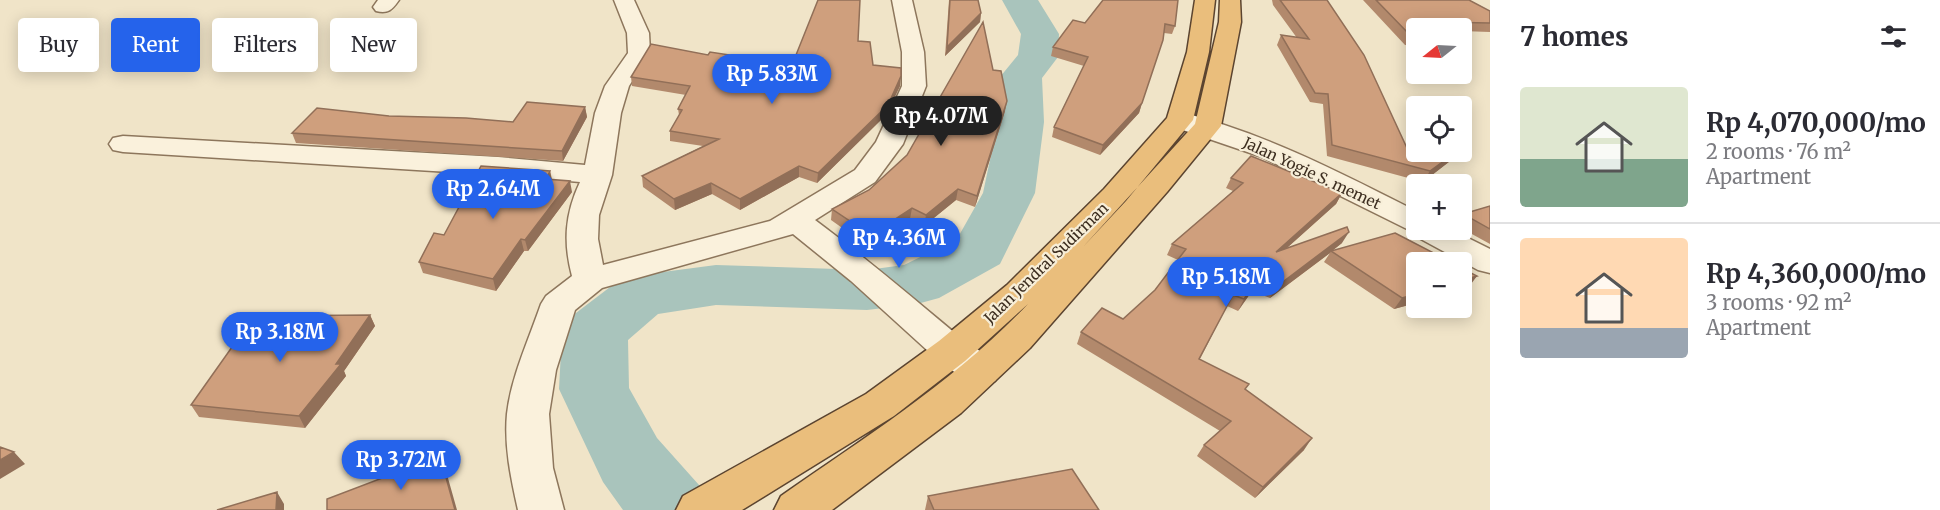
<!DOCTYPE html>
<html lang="en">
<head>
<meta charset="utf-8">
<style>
  :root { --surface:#fff; --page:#f7f7f7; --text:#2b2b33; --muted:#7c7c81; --line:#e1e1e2; --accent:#2563eb }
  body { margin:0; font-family:Merriweather,serif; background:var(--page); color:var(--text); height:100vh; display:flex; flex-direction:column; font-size:22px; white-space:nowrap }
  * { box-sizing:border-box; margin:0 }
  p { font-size:20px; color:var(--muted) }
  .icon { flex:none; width:33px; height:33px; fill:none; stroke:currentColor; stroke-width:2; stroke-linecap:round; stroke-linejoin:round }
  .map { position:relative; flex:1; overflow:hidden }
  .sheet { display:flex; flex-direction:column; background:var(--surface); width:450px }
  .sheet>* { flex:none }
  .hud { position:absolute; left:18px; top:18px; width:570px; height:54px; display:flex; gap:12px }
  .needle { width:39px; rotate:252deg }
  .buttons { position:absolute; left:1406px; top:18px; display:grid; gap:12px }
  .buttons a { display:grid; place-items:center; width:66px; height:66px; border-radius:6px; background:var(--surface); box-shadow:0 3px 15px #0003; font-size:30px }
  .price { position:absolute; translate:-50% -51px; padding:0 14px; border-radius:21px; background:var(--accent); color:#fff; font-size:20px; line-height:39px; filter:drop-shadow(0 2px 3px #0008) }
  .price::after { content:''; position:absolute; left:50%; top:36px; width:18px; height:14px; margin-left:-9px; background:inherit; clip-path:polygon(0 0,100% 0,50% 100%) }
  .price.selected { background:#222; color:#fff }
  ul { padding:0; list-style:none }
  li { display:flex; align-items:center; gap:18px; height:150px; padding:0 30px }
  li+li { border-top:2px solid var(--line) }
  li span { display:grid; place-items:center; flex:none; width:168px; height:120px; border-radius:6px; color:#555 }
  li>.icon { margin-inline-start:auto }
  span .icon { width:72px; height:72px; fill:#fffc; stroke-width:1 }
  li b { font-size:26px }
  h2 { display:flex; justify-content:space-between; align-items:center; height:72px; padding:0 30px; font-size:26px }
  .pill { padding:0 21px; border-radius:6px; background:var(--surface); box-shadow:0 3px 15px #0003; font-size:21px; line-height:54px }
  .pill.selected { background:var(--accent); color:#fff }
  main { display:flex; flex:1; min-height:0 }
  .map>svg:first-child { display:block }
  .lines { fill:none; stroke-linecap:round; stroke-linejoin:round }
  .river { fill:#a9c4bc; fill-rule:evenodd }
  .minor-casing { stroke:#8d765c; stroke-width:3 }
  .tertiary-casing { stroke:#8d765c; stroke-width:3 }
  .trunk-casing { stroke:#5b4430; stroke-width:3 }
  .minor { fill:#faf1dc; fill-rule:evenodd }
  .tertiary { fill:#faf1dc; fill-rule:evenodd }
  .trunk { fill:#eabe7c; fill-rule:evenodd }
  .wall { fill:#b2896c }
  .shaded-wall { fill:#916f58 }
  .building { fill:#cf9f7d; stroke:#916f58; stroke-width:1.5 }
  .labels { text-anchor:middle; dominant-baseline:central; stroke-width:4.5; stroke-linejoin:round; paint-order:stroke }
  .street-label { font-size:15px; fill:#3d2e20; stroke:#f7eed8 }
</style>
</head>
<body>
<main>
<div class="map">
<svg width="1490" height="510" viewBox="0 0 1490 510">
  <rect width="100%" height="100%" fill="#f0e4c8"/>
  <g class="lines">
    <path class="river" d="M 1002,0 L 1038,0 L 1059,34 L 1058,57 L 1042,78 L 1044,122 L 1035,193 L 1000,264 L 939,298 L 917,304 L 867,310 L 716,305 L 658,314 L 628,340 L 629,388 L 657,438 L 699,485 L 711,510 L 623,510 L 603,482 L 559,389 L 562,332 L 572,316 L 618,281 L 640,275 L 716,265 L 867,270 L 904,265 L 957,239 L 983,193 L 998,122 L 1000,77 L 1018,55 L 1021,34 Z"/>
    <defs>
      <path id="minor" d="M 378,0 L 399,0 C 392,10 388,14 376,11 L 373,7 Z
        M 614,0 L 634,0 L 649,33 L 650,53 L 629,86 L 621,113 L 612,175 L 599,215 L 598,239 L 603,265 L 770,221 L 855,170 L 876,142 L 902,86 L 902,52 L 892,0 L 912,0 L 924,52 L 926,86 L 903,144 L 875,182 L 815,220 C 866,258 914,299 962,339 C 976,350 992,355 1000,371 L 995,381 L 981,385 L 967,381 L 939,361 L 851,281 L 793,234 L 602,288 L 575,310 L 556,370 L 549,414 L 553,468 L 564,510 L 518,510 C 511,479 504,446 507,414 C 511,377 529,339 541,304 L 546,296 L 572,276 C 563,242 565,214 580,182 L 498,175 L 123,152 L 113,150 L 109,144 L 113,138 L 123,136 L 498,157 L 585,165 L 595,113 L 605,86 L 628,53 L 627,33 Z"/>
      <path id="tertiary" d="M 1180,112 C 1264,133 1339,172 1416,211 L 1416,230 L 1452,230 L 1490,249 L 1490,273 L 1478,270 L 1417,237 L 1413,232 L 1262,157 L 1171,126 L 1167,120 L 1171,114 Z"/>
      <path id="trunk" d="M 1195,0 L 1215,0 L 1209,52 L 1193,120 L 1126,201 L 1082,248 L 1195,124 L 1219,22 L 1220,0 L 1240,0 L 1241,22 L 1221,126 L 1167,192 L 1030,348 L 961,413 L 832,510 L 774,510 L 781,496 C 867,436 956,380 1028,304 L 965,361 L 894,416 L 742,510 L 676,510 L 683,496 L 866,394 L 939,341 L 1007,285 L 1104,189 L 1167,118 L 1187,52 Z"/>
    </defs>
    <use href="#minor" class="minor-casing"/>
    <use href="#tertiary" class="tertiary-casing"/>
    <use href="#trunk" class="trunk-casing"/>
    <use href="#minor" class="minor"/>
    <use href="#tertiary" class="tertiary"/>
    <use href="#trunk" class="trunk"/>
  </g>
  <path class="wall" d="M 949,0 L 978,0 L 981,13 L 980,22 L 945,56 Z
    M 1103,0 L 1175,26 L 1172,34 L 1164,33 L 1139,113 L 1100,155 L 1052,137 L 1054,127 L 1084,66 L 1051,56 L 1053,47 L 1085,23 Z
    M 1272,0 L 1327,0 L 1407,148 L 1463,151 L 1423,182 L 1327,156 L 1323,104 L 1310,102 L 1277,45 L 1281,35 L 1297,38 L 1273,5 Z
    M 1363,0 L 1469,0 L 1490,11 L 1490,32 L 1461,31 L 1461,28 L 1416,28 L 1416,46 L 1405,45 Z
    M 858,41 L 873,65 L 900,86 L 886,115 L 817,183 L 799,177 L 740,210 L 712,194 L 675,210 L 643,187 L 642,176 L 703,146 L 670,141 L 670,131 L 679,115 L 678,109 L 686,95 L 632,86 L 631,77 L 708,55 L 788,64 L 796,55 Z
    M 993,70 L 1005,111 L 975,207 L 956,200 L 924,226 L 910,219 L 869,247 L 831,220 L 832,209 L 869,190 L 907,155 Z
    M 585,107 L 587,117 L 563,161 L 296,143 L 292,133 L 389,116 L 513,122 Z
    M 550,171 L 552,179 L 572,192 L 528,251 L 524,251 L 496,291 L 423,273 L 419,262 L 444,235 Z
    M 1231,178 L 1342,193 L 1336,204 L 1287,248 L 1342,243 L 1333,250 L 1416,262 L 1416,303 L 1394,309 L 1324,262 L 1330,253 L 1270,298 L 1252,291 L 1238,311 L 1227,306 L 1200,359 L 1246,390 L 1304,450 L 1255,498 L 1197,456 L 1204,445 L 1220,431 L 1077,344 L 1081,332 L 1123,319 L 1155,290 L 1178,260 L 1167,255 L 1172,244 L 1233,191 L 1226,188 Z
    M 1490,206 L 1490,244 L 1461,228 L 1461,216 L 1463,214 Z
    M 370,315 L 375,326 L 344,371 L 346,376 L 305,428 L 199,417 L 191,405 Z
    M 928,496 L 1099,510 L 925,510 Z"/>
  <path class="shaded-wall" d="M 981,13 L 980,22 L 945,56 L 947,47 Z
    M 901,76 L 900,86 L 886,115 L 817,183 L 818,173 Z
    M 1007,101 L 1005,111 L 975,207 L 977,196 Z
    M 1142,103 L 1139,113 L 1100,155 L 1103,145 Z
    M 585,107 L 587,117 L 563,161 L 562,151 Z
    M 1470,141 L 1463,151 L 1423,182 L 1430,171 L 1456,152 L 1461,152 L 1461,148 Z
    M 799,166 L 799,177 L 740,210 L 740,199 Z
    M 550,171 L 552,182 L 546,179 Z
    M 570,181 L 572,192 L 528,251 L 525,240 Z
    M 711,183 L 712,194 L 675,210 L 674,199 Z
    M 958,189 L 956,200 L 924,226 L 926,215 Z
    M 1342,193 L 1336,204 L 1270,263 L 1276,252 Z
    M 912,208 L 910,219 L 869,247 L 871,235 Z
    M 1349,232 L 1342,243 L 1332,251 L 1331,251 L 1330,253 L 1270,298 L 1276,287 Z
    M 521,239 L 524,251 L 496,291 L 493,279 Z
    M 1477,276 L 1468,288 L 1461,290 L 1461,281 Z
    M 1258,279 L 1252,291 L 1238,311 L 1244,299 Z
    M 1416,294 L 1416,303 L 1394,309 L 1402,298 Z
    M 370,315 L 375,326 L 344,371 L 346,376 L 305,428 L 299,416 Z
    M 1312,438 L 1304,450 L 1255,498 L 1263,487 Z
    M 14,452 L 25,464 L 0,479 L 0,460 Z
    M 440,456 L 446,471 L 457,510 L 455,510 Z
    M 277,492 L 284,504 L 284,510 L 276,510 Z"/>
  <path class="building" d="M 818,0 L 860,0 L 858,41 L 870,42 L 873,65 L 901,68 L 901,76 L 888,105 L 818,173 L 799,166 L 740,199 L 711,183 L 674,199 L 642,176 L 719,139 L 670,131 L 682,110 L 678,109 L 690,86 L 631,77 L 651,44 L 708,55 L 710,52 L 788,64 L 793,55 L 796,55 Z
    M 950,0 L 978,0 L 981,13 L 947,47 Z
    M 1103,0 L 1178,0 L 1175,26 L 1165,24 L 1163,40 L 1142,103 L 1103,145 L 1054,127 L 1088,57 L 1053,47 L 1073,20 L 1085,23 Z
    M 1280,0 L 1327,0 L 1364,55 L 1407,148 L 1416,141 L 1416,152 L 1456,152 L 1430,171 L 1332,145 L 1328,94 L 1315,93 L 1281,35 L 1309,39 Z
    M 1376,0 L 1469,0 L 1490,11 L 1490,23 L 1438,22 L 1447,28 L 1416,28 L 1416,36 L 1410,35 Z
    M 983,22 L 993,70 L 1001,71 L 1007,101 L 977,196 L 958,189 L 926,215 L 912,208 L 871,235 L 832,209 L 869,190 L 907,155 Z
    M 527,102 L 585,107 L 562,151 L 292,133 L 317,108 L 389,116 L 466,118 L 513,122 Z
    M 1461,138 L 1470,141 L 1461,148 Z
    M 1251,156 L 1342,193 L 1276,252 L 1347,227 L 1349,232 L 1276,287 L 1258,279 L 1244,299 L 1233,295 L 1199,359 L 1249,384 L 1245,389 L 1312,438 L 1263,487 L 1204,445 L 1231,421 L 1081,332 L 1102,308 L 1123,319 L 1155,290 L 1186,249 L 1172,244 L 1243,183 L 1231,178 Z
    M 481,166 L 550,171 L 546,179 L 570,181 L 525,240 L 521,239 L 493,279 L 419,262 L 434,233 L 444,235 Z
    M 1490,206 L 1490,229 L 1463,214 Z
    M 1395,233 L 1451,262 L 1416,262 L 1416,294 L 1402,298 L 1331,251 Z
    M 1461,268 L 1477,276 L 1461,281 Z
    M 370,315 L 336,364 L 341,364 L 299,416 L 191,405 L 254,316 Z
    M 0,447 L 14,452 L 0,460 Z
    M 440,456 L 455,510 L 327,510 L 327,499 Z
    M 1072,469 L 1099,510 L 934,510 L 928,496 Z
    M 277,492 L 276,510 L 217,510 Z"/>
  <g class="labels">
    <g class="street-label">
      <text transform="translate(1312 173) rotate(25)">Jalan Yogie S. memet</text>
      <text transform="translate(1046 263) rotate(-44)">Jalan Jendral Sudirman</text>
    </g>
  </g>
</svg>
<div class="buttons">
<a><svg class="needle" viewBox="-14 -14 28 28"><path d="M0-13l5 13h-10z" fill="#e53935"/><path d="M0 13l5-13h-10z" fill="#7c7c81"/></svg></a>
<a><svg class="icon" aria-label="locate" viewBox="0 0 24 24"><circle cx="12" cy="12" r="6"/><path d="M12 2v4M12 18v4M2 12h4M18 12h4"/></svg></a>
<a>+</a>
<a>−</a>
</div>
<b class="price" style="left:772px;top:105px">Rp 5.83M</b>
<b class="price selected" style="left:941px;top:147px">Rp 4.07M</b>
<b class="price" style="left:493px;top:220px">Rp 2.64M</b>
<b class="price" style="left:899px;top:269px">Rp 4.36M</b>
<b class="price" style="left:1226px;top:308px">Rp 5.18M</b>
<b class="price" style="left:280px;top:363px">Rp 3.18M</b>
<b class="price" style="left:401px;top:491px">Rp 3.72M</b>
<div class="hud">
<a class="pill">Buy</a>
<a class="pill selected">Rent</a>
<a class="pill">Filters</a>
<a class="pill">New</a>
</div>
</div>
<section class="sheet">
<h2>7 homes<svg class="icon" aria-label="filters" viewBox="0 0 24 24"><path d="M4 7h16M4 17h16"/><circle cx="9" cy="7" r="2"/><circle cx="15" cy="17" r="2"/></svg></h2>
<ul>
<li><span style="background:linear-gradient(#dfe7d0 60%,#7fa58c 0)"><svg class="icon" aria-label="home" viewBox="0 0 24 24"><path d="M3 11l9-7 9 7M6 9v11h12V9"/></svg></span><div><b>Rp 4,070,000/mo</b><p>2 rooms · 76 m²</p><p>Apartment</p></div></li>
<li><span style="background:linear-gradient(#ffd9b3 75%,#9aa5b1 0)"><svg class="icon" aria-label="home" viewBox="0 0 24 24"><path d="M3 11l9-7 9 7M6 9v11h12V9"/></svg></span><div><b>Rp 4,360,000/mo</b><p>3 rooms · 92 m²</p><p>Apartment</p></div></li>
</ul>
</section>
</main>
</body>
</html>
